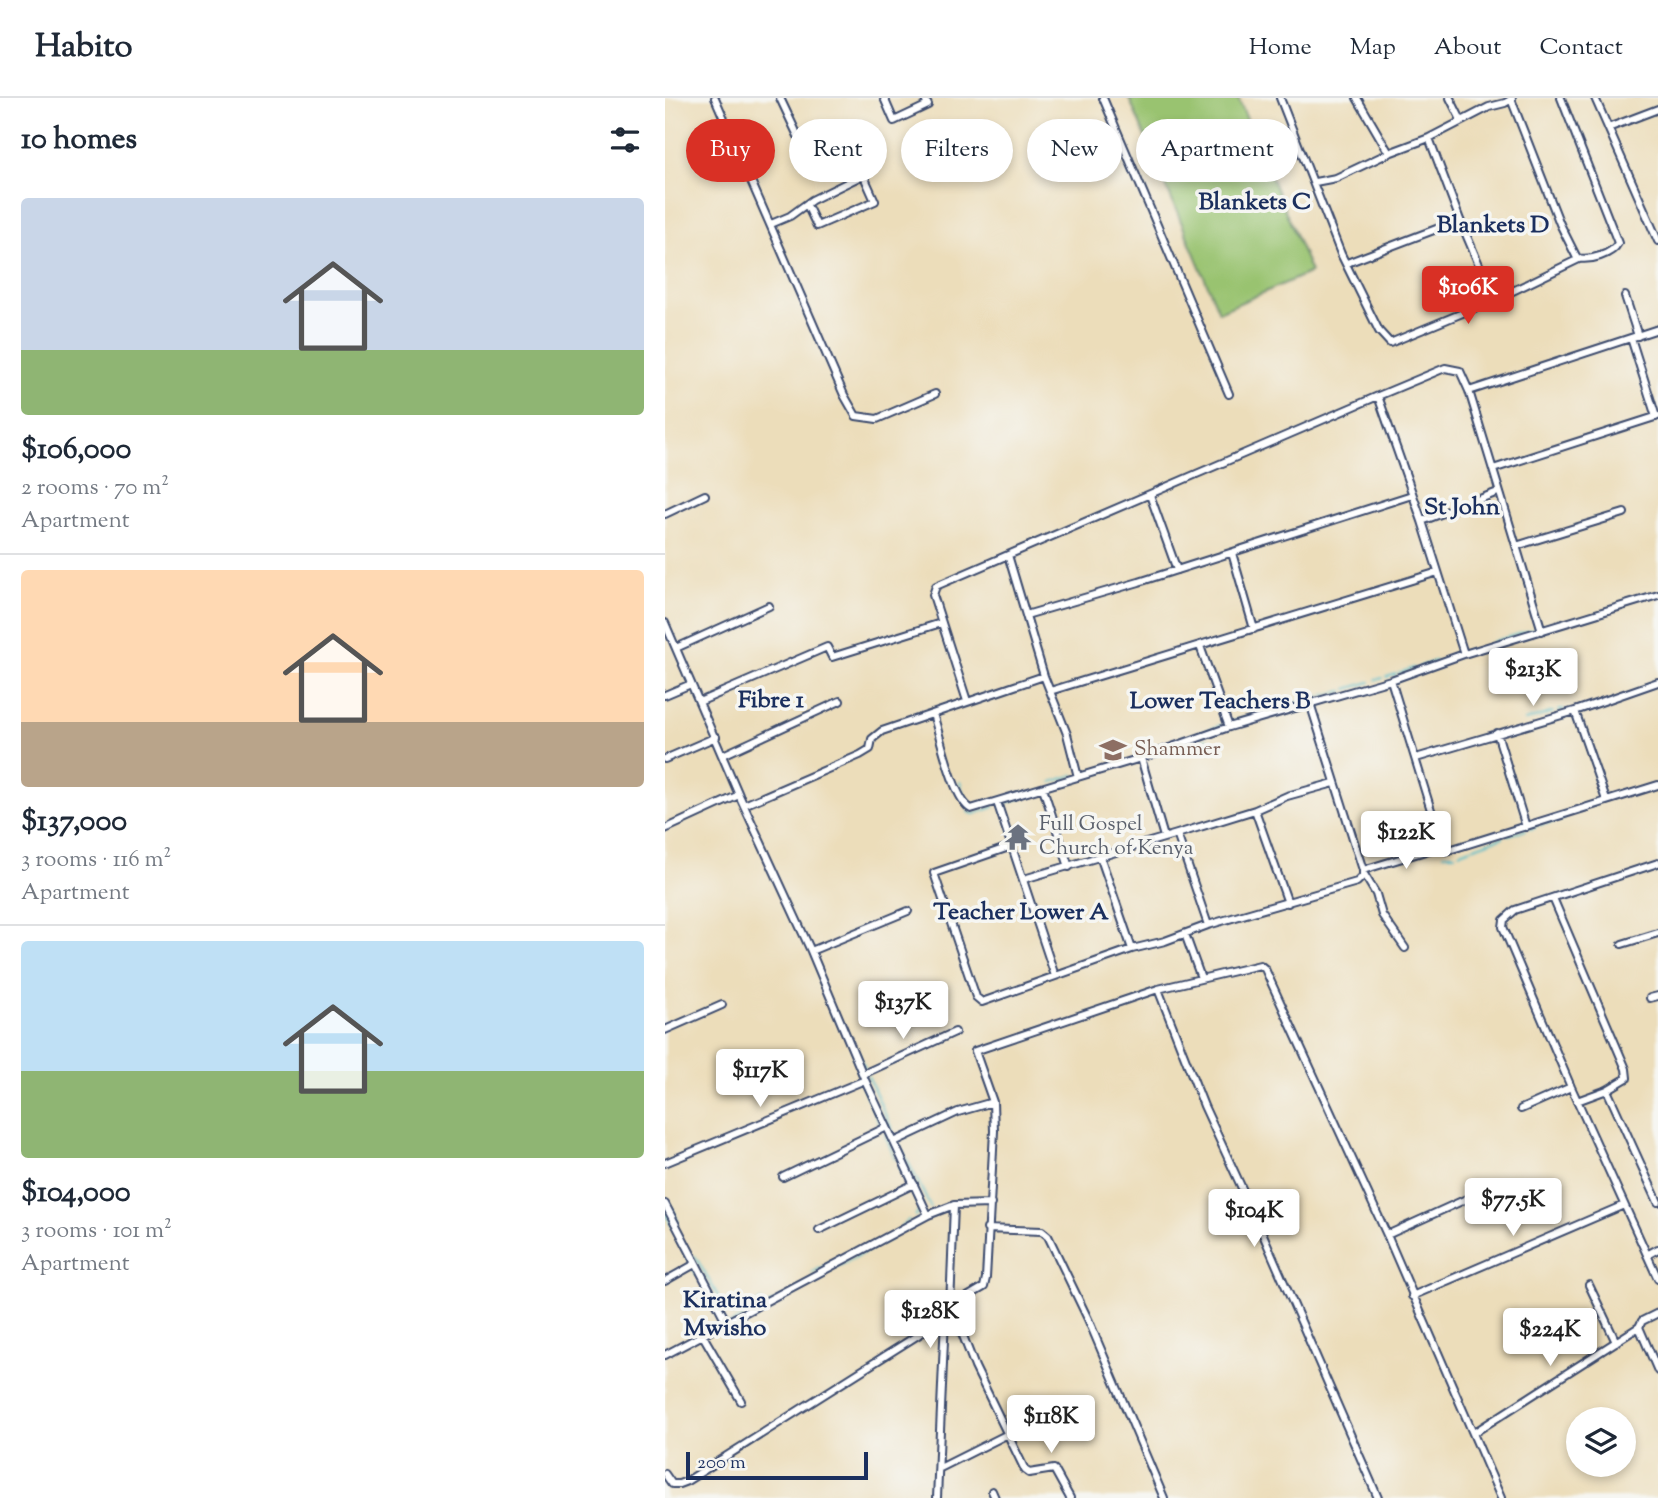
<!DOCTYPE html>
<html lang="en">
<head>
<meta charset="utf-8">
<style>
  :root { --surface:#fff; --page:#f2f2f3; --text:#1f2937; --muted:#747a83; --line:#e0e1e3; --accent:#d93025 }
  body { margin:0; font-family:"Sorts Mill Goudy",serif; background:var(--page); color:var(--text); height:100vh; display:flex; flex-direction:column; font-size:26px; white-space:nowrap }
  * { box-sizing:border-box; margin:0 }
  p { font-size:23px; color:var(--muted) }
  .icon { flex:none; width:38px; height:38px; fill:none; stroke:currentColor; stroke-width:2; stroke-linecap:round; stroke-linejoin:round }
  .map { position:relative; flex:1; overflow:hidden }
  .drawer { display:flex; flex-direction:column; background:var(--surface); width:665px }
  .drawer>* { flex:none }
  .guide { position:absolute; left:21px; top:21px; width:665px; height:63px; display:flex; gap:14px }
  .fabs { position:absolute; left:901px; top:1309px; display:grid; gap:14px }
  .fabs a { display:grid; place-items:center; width:70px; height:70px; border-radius:50%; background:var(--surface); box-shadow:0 4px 10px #0003; font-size:35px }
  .scale { position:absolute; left:21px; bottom:18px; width:182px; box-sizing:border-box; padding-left:7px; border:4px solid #1b2f5e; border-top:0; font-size:19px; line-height:24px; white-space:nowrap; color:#1b2f5e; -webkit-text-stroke:5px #f6f6f2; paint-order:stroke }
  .price { position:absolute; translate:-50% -60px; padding:0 16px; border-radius:7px; background:#fff; color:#222; font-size:23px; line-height:46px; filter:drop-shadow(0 2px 4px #0008) }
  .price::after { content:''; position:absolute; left:50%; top:42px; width:21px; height:16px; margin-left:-10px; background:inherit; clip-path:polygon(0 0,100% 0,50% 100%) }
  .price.active { background:var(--accent); color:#fff }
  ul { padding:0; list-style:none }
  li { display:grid; align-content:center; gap:14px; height:371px; padding:0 21px }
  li+li { border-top:2px solid var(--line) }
  li span { display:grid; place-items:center; height:217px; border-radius:7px; color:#555 }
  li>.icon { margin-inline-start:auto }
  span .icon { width:126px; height:126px; fill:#fffc; stroke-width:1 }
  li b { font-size:30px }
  h2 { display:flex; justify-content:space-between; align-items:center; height:84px; padding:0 21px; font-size:30px }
  .pill { padding:0 24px; border-radius:32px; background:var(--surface); box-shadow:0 4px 10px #0003; font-size:24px; line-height:63px }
  .pill.active { background:var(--accent); color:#fff }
  header { display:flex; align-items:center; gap:42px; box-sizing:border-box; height:98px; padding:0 35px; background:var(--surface); border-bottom:2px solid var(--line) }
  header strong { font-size:33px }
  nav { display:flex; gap:38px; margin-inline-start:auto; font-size:24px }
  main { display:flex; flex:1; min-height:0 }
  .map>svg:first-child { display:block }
  .green { fill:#99c36f; stroke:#5a7966; stroke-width:2 }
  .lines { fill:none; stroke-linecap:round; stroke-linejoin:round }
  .stream { stroke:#4fbcc8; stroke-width:2 }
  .street-casing { stroke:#3a496c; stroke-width:10 }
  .street { stroke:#fff; stroke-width:6 }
  .labels { text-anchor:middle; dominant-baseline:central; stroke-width:7; stroke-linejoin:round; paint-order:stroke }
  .education-label { font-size:21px; fill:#785e54; stroke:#f6f6f2; text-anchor:start }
  .worship-label { font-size:21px; fill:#5b616d; stroke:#f6f6f2; text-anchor:start }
  .quarter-label { font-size:24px; font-weight:bold; fill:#1b2f5e; stroke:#f6f6f2 }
</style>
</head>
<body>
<header>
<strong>Habito</strong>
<nav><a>Home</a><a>Map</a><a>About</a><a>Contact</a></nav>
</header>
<main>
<section class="drawer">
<h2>10 homes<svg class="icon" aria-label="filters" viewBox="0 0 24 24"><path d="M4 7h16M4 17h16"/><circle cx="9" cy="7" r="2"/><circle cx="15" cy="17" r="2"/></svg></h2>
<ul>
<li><span style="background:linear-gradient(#c9d6e8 70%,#8fb573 0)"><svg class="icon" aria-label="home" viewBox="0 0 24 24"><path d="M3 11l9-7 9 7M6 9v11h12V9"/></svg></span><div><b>$106,000</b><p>2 rooms · 70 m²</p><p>Apartment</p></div></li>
<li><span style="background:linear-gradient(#ffd9b3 70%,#b9a48a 0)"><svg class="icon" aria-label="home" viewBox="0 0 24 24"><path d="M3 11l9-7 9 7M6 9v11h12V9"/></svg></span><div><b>$137,000</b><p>3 rooms · 116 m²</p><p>Apartment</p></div></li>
<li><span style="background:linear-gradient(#bfe0f5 60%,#8fb573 0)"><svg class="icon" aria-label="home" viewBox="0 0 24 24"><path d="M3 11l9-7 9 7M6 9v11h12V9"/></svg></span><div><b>$104,000</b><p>3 rooms · 101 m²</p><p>Apartment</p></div></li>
</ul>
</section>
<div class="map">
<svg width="993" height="1400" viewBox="0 0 993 1400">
  <rect width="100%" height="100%" fill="#f6f6f2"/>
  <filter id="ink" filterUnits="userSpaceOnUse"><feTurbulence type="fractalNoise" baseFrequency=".0143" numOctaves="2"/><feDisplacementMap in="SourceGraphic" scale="14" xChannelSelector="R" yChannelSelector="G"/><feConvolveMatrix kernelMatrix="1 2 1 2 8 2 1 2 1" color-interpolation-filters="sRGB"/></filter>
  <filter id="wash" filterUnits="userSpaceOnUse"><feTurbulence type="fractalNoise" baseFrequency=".00686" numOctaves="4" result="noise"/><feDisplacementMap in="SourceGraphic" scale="28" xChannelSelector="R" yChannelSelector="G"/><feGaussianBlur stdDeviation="1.57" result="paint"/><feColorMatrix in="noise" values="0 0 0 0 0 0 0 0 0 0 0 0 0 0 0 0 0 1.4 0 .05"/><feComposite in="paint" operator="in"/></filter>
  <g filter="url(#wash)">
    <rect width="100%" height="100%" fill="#ecddba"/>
    <path class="green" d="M 464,0 L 573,0 L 646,174 L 554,214 Z"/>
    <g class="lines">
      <path class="stream" d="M 827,544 L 873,530
        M 754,569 L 770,563
        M 734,575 L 749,570
        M 722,579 L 731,576
        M 711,582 L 718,580
        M 682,591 L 705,584
        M 660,597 L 678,593
        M 642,601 L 657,598
        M 625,607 L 639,602
        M 609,611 L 622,608
        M 893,613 L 899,611
        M 601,614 L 607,612
        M 629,614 L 640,610
        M 860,623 L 888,614
        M 566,624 L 599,615
        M 518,642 L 556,627
        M 527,646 L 542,640
        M 477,656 L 493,651
        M 295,684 L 299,699
        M 387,684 L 409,677
        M 338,713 L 338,706 L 376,693
        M 303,714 L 309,716 L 329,709
        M 875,727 L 899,721
        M 865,731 L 871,729
        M 843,737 L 861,732
        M 795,754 L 838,739
        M 778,756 L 790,756
        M 264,777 L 266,784
        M 268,788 L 271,798
        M 193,955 L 200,971
        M 203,978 L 228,1034
        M 197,987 L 215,1027
        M 220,1036 L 230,1061
        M 234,1046 L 266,1110
        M 234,1068 L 242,1084
        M 246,1091 L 255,1111 L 250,1118
        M 7,1110 L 13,1124
        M 0,1114 L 31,1176
        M 236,1128 L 244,1122
        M 30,1158 L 62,1214
        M 172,1169 L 226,1140
        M 147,1175 L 167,1164
        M 150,1182 L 167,1171
        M 124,1197 L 146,1184
        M 103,1207 L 120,1199
        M 67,1217 L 97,1202
        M 57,1231 L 93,1211"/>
    </g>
  </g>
  <g filter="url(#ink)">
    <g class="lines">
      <defs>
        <path id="street" d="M 50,0 L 179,297 L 191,318 L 212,321 L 270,296
          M 115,0 L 133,38 C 145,43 160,31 172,27 L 177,29 L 210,103 L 152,128 L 142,107
          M 219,0 L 229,23 L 263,7 L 259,0
          M 438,0 L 564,296
          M 615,0 L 676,156 L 714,233 L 725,245 L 829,202 L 914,161
          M 692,0 L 724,55
          M 785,0 L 796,22
          M 930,0 L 993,143
          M 846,1 L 895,126 L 912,160 C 924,163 947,157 953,145 L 896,0
          M 943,30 L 993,11
          M 764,40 L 795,122 L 829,202
          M 650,84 L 671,80 L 724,55 L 764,40 L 824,9 L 840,5 L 847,1
          M 106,126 L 125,118 L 147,102 L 198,77
          M 682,165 L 795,122
          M 960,198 L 973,238
          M 966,240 L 991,319
          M 804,293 L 993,231
          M 713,298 L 780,270 L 795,273 L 804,293 L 877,533
          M 828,371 L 993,318
          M 485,397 L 512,472
          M 0,416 L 40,397
          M 757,423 L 833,394
          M 851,448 L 959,415
          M 567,455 L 589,531
          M 343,457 L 379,578 L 402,636 L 413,679
          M 361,517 L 474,484 L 747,397
          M 0,525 L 74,697 L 146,853 L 200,982 L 263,1117
          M 535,548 L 564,629
          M 11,550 L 104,508
          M 726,582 L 777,748 L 781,753 L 993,687
          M 385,593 L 773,474
          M 0,597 L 26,586
          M 302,603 L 268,497 L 271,488 L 713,298 L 757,423 L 799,556
          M 34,604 L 162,549 L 167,559 L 276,525
          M 910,613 L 941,702
          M 268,616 C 275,637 288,701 306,711 L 476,660 L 564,629 L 726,582 L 799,556 L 993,497
          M 832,635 L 861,729
          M 58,657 L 175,603
          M 476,660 L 499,739
          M 751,660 L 910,613 L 993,584
          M 0,661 L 51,639
          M 378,690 L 404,769
          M 332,704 L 390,878
          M 79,707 L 195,657 L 205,651 L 207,641 L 217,633 L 379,578
          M 590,712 L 623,805
          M 0,731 L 74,697
          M 512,736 L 543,827
          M 347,748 L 269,775 L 311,899 L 317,904 L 467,851 L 500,843 L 543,827 L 692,784 L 698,778 L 698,772 L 645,605
          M 435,758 L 467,851
          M 993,765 L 850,812 L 839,822 L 838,829 L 906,989 L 993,1181
          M 698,772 L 777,748
          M 699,776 L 711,796 L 717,817 L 740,850
          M 359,781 L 512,736 L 590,712 L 622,698 L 669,685
          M 888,800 L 961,971 L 962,980 L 942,992 L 912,1003
          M 520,836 L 536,880
          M 957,846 L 993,835
          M 146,853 L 243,813
          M 493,891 L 539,1008 L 593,1125 L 713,1400
          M 985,900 L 993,898
          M 0,932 L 57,907
          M 198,976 L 290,934
          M 942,992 L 993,1104
          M 856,1011 L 906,989
          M 229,1044 L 293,1014 L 328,1004
          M 0,1065 L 200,982
          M 118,1079 L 222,1029
          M 0,1106 L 62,1225
          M 322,1131 L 377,1133 L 383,1138 L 423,1221 L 499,1400
          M 154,1132 L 249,1086
          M 722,1137 L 819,1093
          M 982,1157 L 993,1151
          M 0,1183 L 30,1166
          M 924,1187 L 951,1244
          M 747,1198 L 959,1107
          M 285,1209 L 319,1189 L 321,1180 L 329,1033 L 328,1004 L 310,953 L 493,891 L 595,867 L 600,871 L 722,1137 L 836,1400
          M 287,1209 L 310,1269 L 360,1372 L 364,1375 L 389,1371 L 405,1400
          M 993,1215 L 977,1223 L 974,1229 L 993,1273
          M 37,1236 L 76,1303
          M 0,1257 L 263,1117 L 289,1107 L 326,1106
          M 810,1334 L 974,1229
          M 275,1370 L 343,1336
          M 0,1376 L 7,1386 L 14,1386 L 22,1383 L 280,1220 L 290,1222
          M 327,1393 L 330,1400
          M 272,1400 L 280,1220 L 285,1209 L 289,1107"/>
      </defs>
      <use href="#street" class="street-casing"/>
      <use href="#street" class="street"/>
    </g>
  </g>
  <defs>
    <symbol id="school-bare" viewBox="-9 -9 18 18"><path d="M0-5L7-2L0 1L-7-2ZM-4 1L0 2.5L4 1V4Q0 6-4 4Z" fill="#8d6e63" stroke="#f6f6f2" stroke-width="2.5" paint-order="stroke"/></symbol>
    <symbol id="temple-bare" viewBox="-9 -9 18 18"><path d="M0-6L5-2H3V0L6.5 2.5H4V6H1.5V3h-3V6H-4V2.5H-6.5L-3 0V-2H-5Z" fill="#6b7280" stroke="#f6f6f2" stroke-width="2.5" paint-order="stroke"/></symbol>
  </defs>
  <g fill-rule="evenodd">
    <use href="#school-bare" x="429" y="633" width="38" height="38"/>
    <use href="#temple-bare" x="334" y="720" width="38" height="38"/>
  </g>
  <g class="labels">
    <g class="education-label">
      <text x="469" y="652">Shammer</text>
    </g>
    <g class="worship-label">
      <text x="374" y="727">Full Gospel<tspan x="374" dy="24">Church of Kenya</tspan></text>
    </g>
    <g class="quarter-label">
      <text x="590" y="105">Blankets C</text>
      <text x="828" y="128">Blankets D</text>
      <text x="797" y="410">St John</text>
      <text x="106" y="603">Fibre 1</text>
      <text x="555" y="604">Lower Teachers B</text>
      <text x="356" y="815">Teacher Lower A</text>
      <text x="60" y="1203">Kiratina<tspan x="60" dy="28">Mwisho</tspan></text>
    </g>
  </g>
</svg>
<div class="fabs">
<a><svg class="icon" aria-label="layers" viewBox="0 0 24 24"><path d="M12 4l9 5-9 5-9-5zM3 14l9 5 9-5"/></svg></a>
</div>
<div class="scale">200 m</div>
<b class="price active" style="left:803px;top:228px">$106K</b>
<b class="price" style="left:868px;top:610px">$213K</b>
<b class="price" style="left:741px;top:773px">$122K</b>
<b class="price" style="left:238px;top:943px">$137K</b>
<b class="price" style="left:95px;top:1011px">$117K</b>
<b class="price" style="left:848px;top:1140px">$77.5K</b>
<b class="price" style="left:589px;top:1151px">$104K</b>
<b class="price" style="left:265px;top:1252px">$128K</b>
<b class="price" style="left:885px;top:1270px">$224K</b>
<b class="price" style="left:386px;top:1357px">$118K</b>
<div class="guide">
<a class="pill active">Buy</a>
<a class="pill">Rent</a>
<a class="pill">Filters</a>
<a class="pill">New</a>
<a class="pill">Apartment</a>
</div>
</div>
</main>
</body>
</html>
